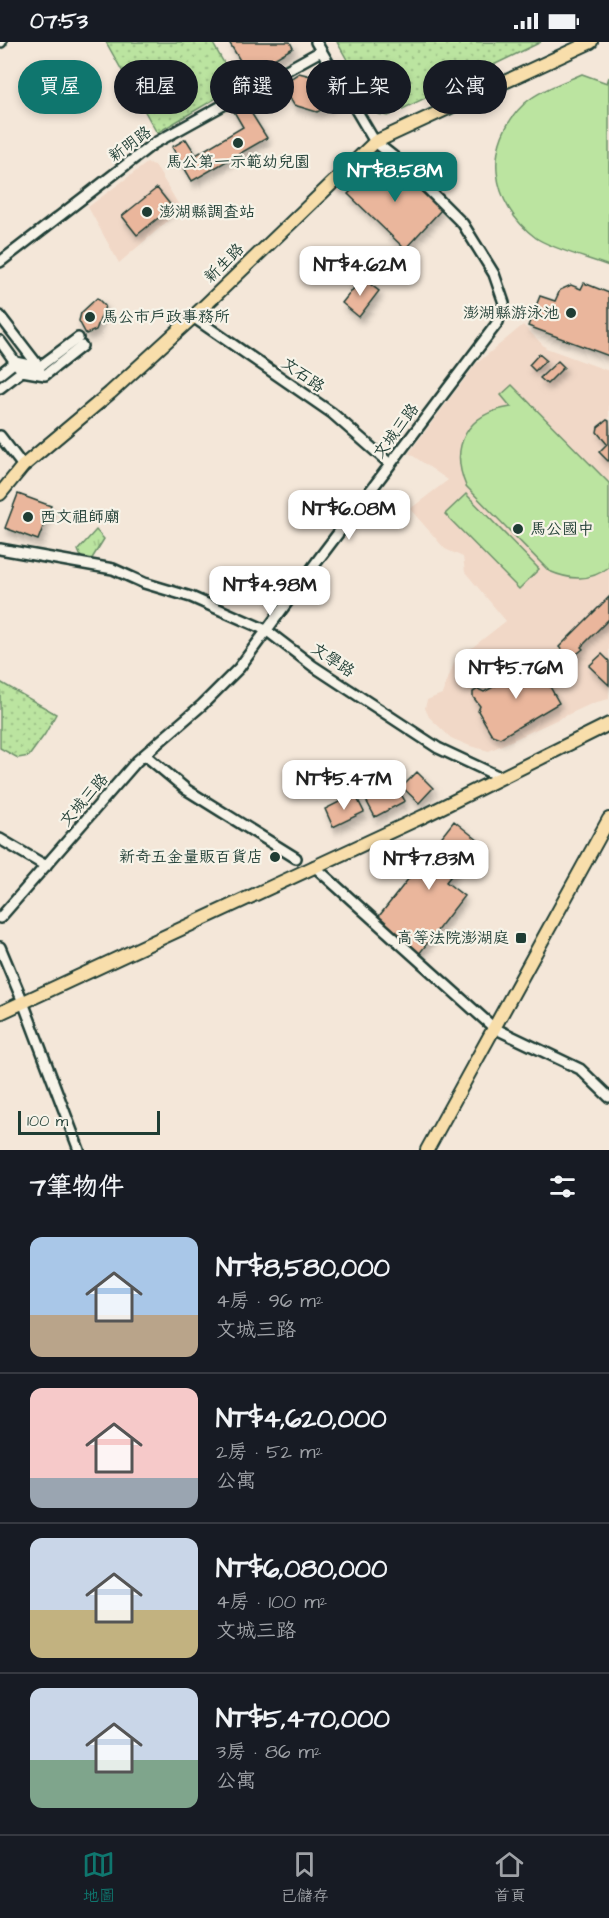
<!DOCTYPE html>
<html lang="zh-TW">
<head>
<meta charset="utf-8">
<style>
  :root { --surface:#171b24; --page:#20242c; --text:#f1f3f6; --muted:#9ea1a6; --line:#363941; --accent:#0f766e }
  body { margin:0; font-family:"Architects Daughter","LXGW WenKai TC",sans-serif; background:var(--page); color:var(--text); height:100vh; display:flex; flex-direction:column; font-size:22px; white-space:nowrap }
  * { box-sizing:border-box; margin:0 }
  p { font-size:20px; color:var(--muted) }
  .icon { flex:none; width:33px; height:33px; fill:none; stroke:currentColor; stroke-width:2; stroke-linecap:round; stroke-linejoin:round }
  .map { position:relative; height:1108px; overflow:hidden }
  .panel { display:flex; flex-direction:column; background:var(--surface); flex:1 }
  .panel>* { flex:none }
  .hud { position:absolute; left:18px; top:18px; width:573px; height:54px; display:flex; gap:12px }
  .scale { position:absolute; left:18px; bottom:15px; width:142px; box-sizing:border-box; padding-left:6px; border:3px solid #1f3d34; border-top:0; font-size:16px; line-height:21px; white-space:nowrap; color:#1f3d34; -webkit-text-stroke:4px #f7f3e8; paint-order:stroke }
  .price { position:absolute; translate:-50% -51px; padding:0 14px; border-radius:12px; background:#fff; color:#222; font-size:20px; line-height:39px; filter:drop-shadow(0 2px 3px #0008) }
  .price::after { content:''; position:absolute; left:50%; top:36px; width:18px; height:14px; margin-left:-9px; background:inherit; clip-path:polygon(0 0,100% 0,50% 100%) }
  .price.selected { background:var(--accent); color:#fff }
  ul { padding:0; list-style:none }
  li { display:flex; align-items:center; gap:18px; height:150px; padding:0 30px }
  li+li { border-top:2px solid var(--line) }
  li span { display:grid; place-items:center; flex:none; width:168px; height:120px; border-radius:12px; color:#555 }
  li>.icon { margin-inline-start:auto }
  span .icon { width:72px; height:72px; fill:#fffc; stroke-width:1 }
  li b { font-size:26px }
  h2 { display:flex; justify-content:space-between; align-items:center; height:72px; padding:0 30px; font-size:26px }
  .pill { padding:0 21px; border-radius:27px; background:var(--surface); box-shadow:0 3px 9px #0003; font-size:21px; line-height:54px }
  .pill.selected { background:var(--accent); color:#fff }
  .status { display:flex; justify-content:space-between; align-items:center; height:42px; padding:0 30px; background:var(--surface); direction:ltr }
  .status svg { height:16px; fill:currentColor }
  .tabs { display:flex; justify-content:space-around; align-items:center; height:84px; border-top:2px solid var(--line); background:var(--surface); font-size:16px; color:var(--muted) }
  .tabs a { display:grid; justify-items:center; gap:3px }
  .tabs .selected { color:var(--accent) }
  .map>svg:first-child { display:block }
  .built { fill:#f1d8c7 }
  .grass { fill:url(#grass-tufts); stroke:#6d906a; stroke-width:1.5 }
  .park { fill:url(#park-dots); stroke:#6d906a; stroke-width:1.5 }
  .pitch { fill:#bbe4a0; stroke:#6d906a; stroke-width:1.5 }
  .building { fill:#eab69c; stroke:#1f3d34; stroke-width:1.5; filter:url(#shadow) }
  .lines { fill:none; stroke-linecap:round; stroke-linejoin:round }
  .minor-casing { stroke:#1f3d34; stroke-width:14 }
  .major-casing { stroke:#1f3d34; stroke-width:16 }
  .minor { stroke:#f7f3e8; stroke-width:9 }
  .major { stroke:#f8deab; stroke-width:12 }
  .poi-dot { fill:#1f3d34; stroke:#f7f3e8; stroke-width:2 }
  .labels { text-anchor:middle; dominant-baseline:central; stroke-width:4.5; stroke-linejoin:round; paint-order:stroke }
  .street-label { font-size:16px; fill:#1f3d34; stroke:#f7f3e8 }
  .poi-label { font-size:16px; fill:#1f3d34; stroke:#f7f3e8; text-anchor:start }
</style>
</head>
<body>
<div class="status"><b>07:53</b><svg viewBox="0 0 49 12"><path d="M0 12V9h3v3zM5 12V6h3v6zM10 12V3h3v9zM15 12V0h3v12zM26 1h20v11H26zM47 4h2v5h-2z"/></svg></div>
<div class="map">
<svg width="609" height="1108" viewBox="0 0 609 1108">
  <defs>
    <pattern id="grass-tufts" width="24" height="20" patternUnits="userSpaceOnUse" patternTransform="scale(1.5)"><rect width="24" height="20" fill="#bbe4a0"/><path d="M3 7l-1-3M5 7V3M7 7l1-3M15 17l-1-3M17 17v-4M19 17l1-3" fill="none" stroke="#a0c48a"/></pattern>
    <pattern id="park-dots" width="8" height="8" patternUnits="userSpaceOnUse" patternTransform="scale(1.5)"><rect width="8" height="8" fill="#bbe4a0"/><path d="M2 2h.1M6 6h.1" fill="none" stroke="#a0c48a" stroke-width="1.8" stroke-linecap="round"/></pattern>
    <filter id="shadow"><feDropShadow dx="3" dy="5.5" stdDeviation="3" flood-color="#0004"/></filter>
  </defs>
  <rect width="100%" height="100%" fill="#f4e7d9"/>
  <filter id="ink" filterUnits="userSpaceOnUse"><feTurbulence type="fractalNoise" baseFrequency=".0167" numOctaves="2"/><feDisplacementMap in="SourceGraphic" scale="12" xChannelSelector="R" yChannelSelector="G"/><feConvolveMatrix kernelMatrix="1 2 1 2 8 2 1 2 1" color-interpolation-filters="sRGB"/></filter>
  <g filter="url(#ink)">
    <path class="built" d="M 147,121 L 155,123 L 180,165 L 177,171 L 119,221 L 88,165 Z
      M 523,283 L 546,306 L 609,329 L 609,657 L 593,661 L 489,709 L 470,704 L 451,696 L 429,675 L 425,666 L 427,658 L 442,652 L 455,619 L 506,579 L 465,530 L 463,515 L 445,507 L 410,467 L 448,438 L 409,411 L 476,322 Z"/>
    <path class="grass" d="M 96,488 L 104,497 L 91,518 L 81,515 L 78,508 Z"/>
    <path class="park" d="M 106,0 L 212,0 L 237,44 L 157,91 Z
      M 337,0 L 541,0 L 388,74 L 378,72 Z
      M 0,640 L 56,672 L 45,692 L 29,714 L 18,716 L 0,706 Z"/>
    <path class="pitch" d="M 582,32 L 607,41 L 609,35 L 609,224 C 591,217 550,206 536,196 C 490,162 482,101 525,61 C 540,48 564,40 582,32 Z
      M 512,343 L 609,441 L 609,525 C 590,540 570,538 549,529 L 466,444 C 449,404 467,371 511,365 L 501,353 Z
      M 466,452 L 539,527 L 519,547 L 445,472 Z"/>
    <path class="building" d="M 229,0 L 290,0 L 293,6 L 248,32 Z
      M 299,31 L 330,39 L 340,58 L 317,70 L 294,63 L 282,42 Z
      M 245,61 L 267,96 L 192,139 L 172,105 L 186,97 L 196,113 L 243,85 L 233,68 Z
      M 385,115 L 441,168 L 405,207 L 348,152 Z
      M 157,146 L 172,165 L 137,193 L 122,174 Z
      M 362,236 L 379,249 L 359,275 L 342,261 Z
      M 584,241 L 609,251 L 609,314 L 528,284 L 540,254 L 555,259 L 560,248 L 571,243 L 581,247 Z
      M 97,256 L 105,264 L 96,288 L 86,292 L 79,279 L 81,271 Z
      M 539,312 L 546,318 L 535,329 L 529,323 Z
      M 558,319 L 564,325 L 547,342 L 540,336 Z
      M 607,378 L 609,379 L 609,420 L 599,410 L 607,402 L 597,390 L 598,385 Z
      M 18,452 L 51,464 L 38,498 L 5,486 Z
      M 609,555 L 609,577 L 581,605 L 583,607 L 574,614 L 568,615 L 559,605 Z
      M 602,612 L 609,619 L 609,643 L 589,624 Z
      M 535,618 L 544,624 L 543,632 L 559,661 L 500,696 L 492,693 L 478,669 L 480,664 L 473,655 L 473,650 L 478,647 L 484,650 L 523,629 L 525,621 Z
      M 417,730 L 433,746 L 419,761 L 402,745 Z
      M 395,742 L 405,759 L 375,775 L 366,758 Z
      M 355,752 L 364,770 L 333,785 L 325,767 Z
      M 454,779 L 479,799 L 446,840 L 464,854 L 419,912 L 376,878 Z"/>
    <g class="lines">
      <defs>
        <path id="minor" d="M 0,0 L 1,0
          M 0,220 L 153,102 L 321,9
          M 0,274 L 40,326
          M 193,275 L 332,371 L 390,422
          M 0,299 L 18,324
          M 0,332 L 15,320 L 39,325 L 78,296
          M 0,346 L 22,329 L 45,333 L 82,304
          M 0,394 L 23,424
          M 0,507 L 113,527 L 144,541 L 191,555 L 266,588 L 313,624 L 438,706 L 502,736
          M 145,713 L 187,748 L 296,816
          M 0,797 L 46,824
          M 314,824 L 494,986 L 580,1027 L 609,1055
          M 0,876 L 137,719 L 202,663 L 239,626 L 321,514 L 498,280 L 504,261 L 494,232 L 463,182 L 403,122 L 375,100 L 316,0
          M 0,905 L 23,960 L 79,1108"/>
        <path id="major" d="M 0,452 L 23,424 L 110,351 L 193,275 L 375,100 L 591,0
          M 0,971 L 424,774 L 609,682
          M 427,1108 L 609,777"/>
      </defs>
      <use href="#minor" class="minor-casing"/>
      <use href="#major" class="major-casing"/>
      <use href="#minor" class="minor"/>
      <use href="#major" class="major"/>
    </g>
  </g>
  <g class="poi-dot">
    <circle cx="238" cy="101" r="6"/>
    <circle cx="147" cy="170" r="6"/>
    <circle cx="571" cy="271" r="6"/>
    <circle cx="90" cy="275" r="6"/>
    <circle cx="28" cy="475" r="6"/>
    <circle cx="518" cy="487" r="6"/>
    <circle cx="275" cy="815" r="6"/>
    <rect x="515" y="890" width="12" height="12" rx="3"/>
  </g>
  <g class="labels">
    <g class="street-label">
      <text transform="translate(130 102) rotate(-36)">新明路</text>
      <text transform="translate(224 221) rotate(-45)">新生路</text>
      <text transform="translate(303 333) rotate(35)">文石路</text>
      <text transform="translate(396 389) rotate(-53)">文城三路</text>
      <text transform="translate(333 618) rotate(34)">文學路</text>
      <text transform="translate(84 758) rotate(-49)">文城三路</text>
    </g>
    <g class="poi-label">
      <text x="238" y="120" text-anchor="middle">馬公第一示範幼兒園</text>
      <text x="159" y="170">澎湖縣調查站</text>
      <text x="559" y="271" text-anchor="end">澎湖縣游泳池</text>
      <text x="102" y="275">馬公市戶政事務所</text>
      <text x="40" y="475">西文祖師廟</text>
      <text x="530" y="487">馬公國中</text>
      <text x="263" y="815" text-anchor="end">新奇五金量販百貨店</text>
      <text x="509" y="896" text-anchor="end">高等法院澎湖庭</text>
    </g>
  </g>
</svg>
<div class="scale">100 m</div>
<b class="price selected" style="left:395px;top:161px">NT$8.58M</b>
<b class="price" style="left:360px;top:255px">NT$4.62M</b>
<b class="price" style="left:349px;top:499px">NT$6.08M</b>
<b class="price" style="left:270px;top:575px">NT$4.98M</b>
<b class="price" style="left:516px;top:658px">NT$5.76M</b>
<b class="price" style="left:344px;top:769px">NT$5.47M</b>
<b class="price" style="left:429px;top:849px">NT$7.83M</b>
<div class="hud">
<a class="pill selected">買屋</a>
<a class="pill">租屋</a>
<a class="pill">篩選</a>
<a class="pill">新上架</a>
<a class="pill">公寓</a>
</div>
</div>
<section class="panel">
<h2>7筆物件<svg class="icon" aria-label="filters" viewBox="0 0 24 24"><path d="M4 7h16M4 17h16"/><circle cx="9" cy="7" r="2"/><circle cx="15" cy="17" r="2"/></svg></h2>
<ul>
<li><span style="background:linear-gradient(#a9c7e8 65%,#b9a48a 0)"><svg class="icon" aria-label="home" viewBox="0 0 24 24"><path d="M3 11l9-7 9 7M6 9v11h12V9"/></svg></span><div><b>NT$8,580,000</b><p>4房 · 96 m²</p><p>文城三路</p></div></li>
<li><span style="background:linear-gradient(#f6c9c9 75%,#9aa5b1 0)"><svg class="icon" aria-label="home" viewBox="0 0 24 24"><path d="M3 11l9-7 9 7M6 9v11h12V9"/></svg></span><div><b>NT$4,620,000</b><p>2房 · 52 m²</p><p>公寓</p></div></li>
<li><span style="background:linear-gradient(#c9d6e8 60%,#c2b280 0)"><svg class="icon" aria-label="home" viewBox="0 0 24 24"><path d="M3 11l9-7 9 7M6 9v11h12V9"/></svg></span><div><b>NT$6,080,000</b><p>4房 · 100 m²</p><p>文城三路</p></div></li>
<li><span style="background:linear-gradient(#c9d6e8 60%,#7fa58c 0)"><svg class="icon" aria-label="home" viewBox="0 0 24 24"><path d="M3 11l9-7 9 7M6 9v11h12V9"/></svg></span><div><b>NT$5,470,000</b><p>3房 · 86 m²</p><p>公寓</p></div></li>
</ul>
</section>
<nav class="tabs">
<a class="selected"><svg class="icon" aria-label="map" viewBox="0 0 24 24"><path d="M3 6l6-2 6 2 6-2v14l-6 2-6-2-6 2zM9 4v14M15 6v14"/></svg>地圖</a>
<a><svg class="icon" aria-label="saved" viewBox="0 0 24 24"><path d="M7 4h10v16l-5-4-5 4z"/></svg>已儲存</a>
<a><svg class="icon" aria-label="home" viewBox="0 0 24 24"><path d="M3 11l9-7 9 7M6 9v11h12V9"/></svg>首頁</a>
</nav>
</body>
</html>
